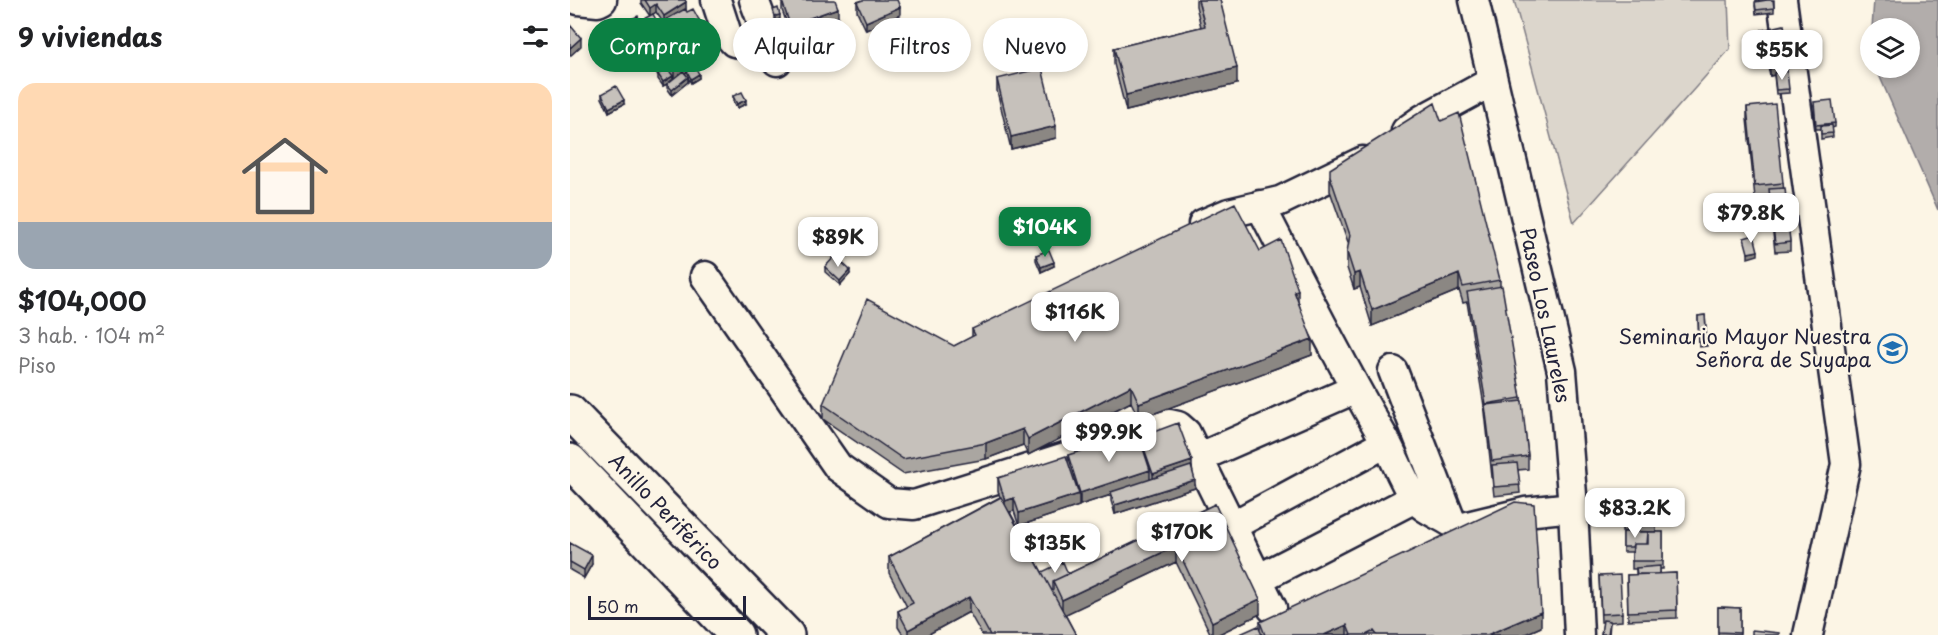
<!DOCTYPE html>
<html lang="es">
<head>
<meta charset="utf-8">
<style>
  :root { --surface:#fff; --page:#f6f6f6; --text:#202124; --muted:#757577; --line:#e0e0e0; --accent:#0b8043 }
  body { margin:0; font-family:"Playpen Sans",sans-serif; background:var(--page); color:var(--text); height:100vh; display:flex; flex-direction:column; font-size:22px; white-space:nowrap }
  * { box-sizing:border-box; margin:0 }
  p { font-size:20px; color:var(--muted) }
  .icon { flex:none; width:33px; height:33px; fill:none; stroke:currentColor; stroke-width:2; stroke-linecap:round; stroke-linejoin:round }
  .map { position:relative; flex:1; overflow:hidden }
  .panel { display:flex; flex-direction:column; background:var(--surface); width:570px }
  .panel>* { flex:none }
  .top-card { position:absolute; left:18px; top:18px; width:570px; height:54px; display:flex; gap:12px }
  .tools { position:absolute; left:1290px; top:18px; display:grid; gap:12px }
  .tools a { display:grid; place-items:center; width:60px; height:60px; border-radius:50%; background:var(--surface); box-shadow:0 3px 9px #0003; font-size:30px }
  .scale { position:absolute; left:18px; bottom:15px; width:158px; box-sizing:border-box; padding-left:6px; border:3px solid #22223b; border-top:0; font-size:16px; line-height:21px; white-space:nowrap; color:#22223b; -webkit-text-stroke:4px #fcf5e5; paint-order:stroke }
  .price { position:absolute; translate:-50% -51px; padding:0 14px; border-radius:12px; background:#fff; color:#222; font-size:20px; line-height:39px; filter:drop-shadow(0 2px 3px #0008) }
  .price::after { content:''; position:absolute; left:50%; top:36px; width:18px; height:14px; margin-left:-9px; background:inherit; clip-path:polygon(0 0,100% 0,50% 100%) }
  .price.selected { background:var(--accent); color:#fff }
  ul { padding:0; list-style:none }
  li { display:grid; align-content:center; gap:12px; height:318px; padding:0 18px }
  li+li { border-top:2px solid var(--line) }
  li span { display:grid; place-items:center; height:186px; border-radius:18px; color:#555 }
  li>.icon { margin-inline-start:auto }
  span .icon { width:108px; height:108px; fill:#fffc; stroke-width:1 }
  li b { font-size:26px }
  h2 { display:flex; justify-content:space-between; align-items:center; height:72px; padding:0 18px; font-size:26px }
  .pill { padding:0 21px; border-radius:27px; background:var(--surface); box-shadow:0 3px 9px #0003; font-size:21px; line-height:54px }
  .pill.selected { background:var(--accent); color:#fff }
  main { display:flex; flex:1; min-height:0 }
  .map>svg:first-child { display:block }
  .green { fill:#dcd6cc; stroke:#7f7c84; stroke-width:1.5 }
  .water { fill:#b2adab; stroke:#78757e; stroke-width:1.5 }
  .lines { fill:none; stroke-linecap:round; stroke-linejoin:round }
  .minor-casing { stroke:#22223b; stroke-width:33 }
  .highway-casing { stroke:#22223b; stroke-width:38 }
  .minor { stroke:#fcf5e5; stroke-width:28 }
  .highway { stroke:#fcf5e5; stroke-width:33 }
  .wall { fill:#aaa6a1; stroke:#22223b; stroke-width:1.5; fill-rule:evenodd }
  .shaded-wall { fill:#8b8783; stroke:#22223b; stroke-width:1.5 }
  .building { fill:#c6c1bb; stroke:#22223b; stroke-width:1.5 }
  .labels { text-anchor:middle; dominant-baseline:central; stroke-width:4.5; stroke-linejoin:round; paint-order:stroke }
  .street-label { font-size:20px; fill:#22223b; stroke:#fcf5e5 }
  .poi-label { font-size:20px; fill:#22223b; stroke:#fcf5e5; text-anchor:end }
</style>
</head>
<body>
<main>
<section class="panel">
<h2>9 viviendas<svg class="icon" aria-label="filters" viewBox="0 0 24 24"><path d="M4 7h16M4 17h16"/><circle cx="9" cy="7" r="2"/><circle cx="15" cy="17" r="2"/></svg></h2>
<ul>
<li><span style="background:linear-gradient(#ffd9b3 75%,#9aa5b1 0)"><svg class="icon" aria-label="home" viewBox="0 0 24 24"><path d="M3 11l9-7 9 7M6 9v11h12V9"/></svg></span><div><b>$104,000</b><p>3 hab. · 104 m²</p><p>Piso</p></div></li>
</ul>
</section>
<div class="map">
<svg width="1368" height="635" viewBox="0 0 1368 635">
  <rect width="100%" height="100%" fill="#fcf5e5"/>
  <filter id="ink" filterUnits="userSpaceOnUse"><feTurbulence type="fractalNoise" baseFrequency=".0167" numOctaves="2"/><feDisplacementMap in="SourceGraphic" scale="12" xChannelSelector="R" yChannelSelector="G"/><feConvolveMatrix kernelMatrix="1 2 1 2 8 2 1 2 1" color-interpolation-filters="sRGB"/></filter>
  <g filter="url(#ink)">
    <path class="green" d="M 944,0 L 1158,0 L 1160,49 L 1004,223 Z"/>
    <path class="water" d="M 1304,0 L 1368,0 L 1368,210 L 1306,68 L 1340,68 L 1340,28 L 1302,28 Z"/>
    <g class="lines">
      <defs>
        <path id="minor" d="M 8,0 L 28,2 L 32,0
          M 146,0 L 157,34 L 164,42 L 175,44 L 198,37
          M 184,0 L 207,61
          M 904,0 L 992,371 L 1003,507 L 1009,635
          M 1212,0 L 1276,464 L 1238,635
          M 836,131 L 853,119 L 923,81
          M 690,205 C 731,284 770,363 815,440 C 825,458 832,480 844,497 C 855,512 876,516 889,528 L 955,512 L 1003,507
          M 633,224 L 659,213 L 710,201 L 793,161
          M 135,276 L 268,467 L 319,503 L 344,505 L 599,424 L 608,426 L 616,433 L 702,608
          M 823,371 L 881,521
          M 628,458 L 785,389
          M 662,526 L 816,443
          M 688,579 L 845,498"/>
        <path id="highway" d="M 0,412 L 217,635
          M 0,461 L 166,635"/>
      </defs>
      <use href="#minor" class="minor-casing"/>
      <use href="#highway" class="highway-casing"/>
      <use href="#minor" class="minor"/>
      <use href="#highway" class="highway"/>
    </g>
    <path class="wall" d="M 71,0 L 115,0 L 116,11 L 129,29 L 99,46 L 96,41 L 96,48 L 84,54 L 86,61 L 80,64 L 78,57 L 77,58 L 61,28 L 61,19 L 70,21 L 80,16 L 71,3 ZM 86,12 L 95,25 L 92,26 L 92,32 L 80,16 Z
      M 626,0 L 650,0 L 667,84 L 556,111 L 544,64 L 544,48 L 631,27 L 626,6 Z
      M 1186,0 L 1204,0 L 1204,12 L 1186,14 L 1185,6 Z
      M 212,1 L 268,17 L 255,21 L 261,45 L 225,61 L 217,42 L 217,34 L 220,32 L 212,10 Z
      M 287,2 L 330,15 L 296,30 L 287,11 Z
      M 1192,30 L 1217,48 L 1214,49 L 1219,93 L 1206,94 L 1204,75 L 1200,76 L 1192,39 Z
      M 129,45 L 141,59 L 125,68 L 129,78 L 121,83 L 118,78 L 118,82 L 102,95 L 97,88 L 97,84 L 93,86 L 88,79 L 88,76 L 85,69 L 85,65 L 97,69 L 98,69 L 95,62 L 95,54 Z
      M 427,79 L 486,138 L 441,149 L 427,91 Z
      M 32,94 L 54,104 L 39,112 L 32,98 Z
      M 163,96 L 176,104 L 167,108 L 163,101 Z
      M 1244,106 L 1265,123 L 1265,127 L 1262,128 L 1263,137 L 1251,139 L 1251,129 L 1246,129 Z
      M 1177,107 L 1213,183 L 1220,242 L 1220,251 L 1205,252 L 1199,197 L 1185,198 L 1177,119 Z
      M 871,121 L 930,280 L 930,286 L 951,398 L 958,456 L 958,469 L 948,470 L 950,493 L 924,496 L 915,412 L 897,302 L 893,303 L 889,290 L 802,326 L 790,287 L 784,289 L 777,268 L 777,252 L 779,245 L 760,191 L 760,176 Z
      M 690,251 L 728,300 L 742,355 L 569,419 L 561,402 L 458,455 L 453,445 L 416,459 L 333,474 L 253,419 L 253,404 L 384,346 L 402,337 L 402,329 Z
      M 466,255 L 484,266 L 471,272 L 466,260 Z
      M 255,267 L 280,274 L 270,285 L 255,272 Z
      M 1135,315 L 1137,346 L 1129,347 L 1128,316 Z
      M 570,439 L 622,467 L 625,488 L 545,514 L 541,501 L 541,495 L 510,505 L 509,501 L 509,506 L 449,526 L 444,511 L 440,512 L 472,572 L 498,574 L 645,504 L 690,614 L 647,635 L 641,635 L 606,562 L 495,614 L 506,635 L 412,635 L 399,612 L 357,635 L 333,635 L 328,627 L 328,611 L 337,607 L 319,573 L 319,557 L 430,497 L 428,491 L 428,478 L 498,461 L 498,455 Z
      M 1052,503 L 1086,504 L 1086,532 L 1052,531 Z
      M 1053,532 L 1093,532 L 1093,569 L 1090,569 L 1090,574 L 1106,573 L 1107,618 L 1058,620 L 1057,575 L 1066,575 L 1066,569 L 1062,569 L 1062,552 L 1053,552 Z
      M 0,543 L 22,564 L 14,578 L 0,570 Z
      M 1029,576 L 1052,613 L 1052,621 L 1040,622 L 1039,635 L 1031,635 L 1033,622 L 1031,622 Z
      M 1148,607 L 1170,608 L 1170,635 L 1148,635 Z
      M 690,622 L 971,627 L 953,635 L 668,635 L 690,629 Z"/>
    <path class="shaded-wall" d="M 116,2 L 116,11 L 95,20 L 94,25 L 94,16 Z
      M 86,4 L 86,12 L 80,16 L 80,8 Z
      M 330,7 L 330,15 L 296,30 L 296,22 Z
      M 268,8 L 268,17 L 220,33 L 220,25 Z
      M 210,15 L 210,19 L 205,21 L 205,16 Z
      M 129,20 L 129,29 L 99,46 L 99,38 Z
      M 261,37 L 261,45 L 225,61 L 225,53 Z
      M 11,38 L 11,46 L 0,56 L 0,48 Z
      M 96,39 L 96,48 L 79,57 L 78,54 L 78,57 L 77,58 L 77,49 Z
      M 1217,39 L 1217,48 L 1212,49 L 1212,41 Z
      M 141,51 L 141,59 L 104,79 L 104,71 Z
      M 86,57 L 86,61 L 80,64 L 80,59 Z
      M 1217,64 L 1217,72 L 1200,76 L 1200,68 Z
      M 667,68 L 667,84 L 556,111 L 556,95 Z
      M 129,74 L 129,78 L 121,83 L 121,79 Z
      M 103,76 L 103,81 L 93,86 L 93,82 Z
      M 118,77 L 118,82 L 102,95 L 102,90 Z
      M 54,100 L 54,104 L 39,112 L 39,108 Z
      M 176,100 L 176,104 L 167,108 L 167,104 Z
      M 486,126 L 486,138 L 441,149 L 441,137 Z
      M 1188,251 L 1188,255 L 1178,258 L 1178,253 Z
      M 484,262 L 484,266 L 471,272 L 471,267 Z
      M 280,270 L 280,274 L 270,285 L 270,281 Z
      M 790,272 L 790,287 L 784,289 L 784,274 Z
      M 889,274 L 889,290 L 802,326 L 802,310 Z
      M 728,290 L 728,305 L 724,291 Z
      M 742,339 L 742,355 L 569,419 L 569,403 Z
      M 561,386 L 561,402 L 458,455 L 458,439 Z
      M 453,429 L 453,445 L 416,459 L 416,443 Z
      M 622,461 L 622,469 L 583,483 L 583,474 Z
      M 580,470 L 580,482 L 541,492 L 541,495 L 510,505 L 510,493 Z
      M 625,480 L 625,488 L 545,514 L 545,505 Z
      M 509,494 L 509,506 L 449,526 L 449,513 Z
      M 444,498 L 444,511 L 435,513 L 435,501 Z
      M 606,546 L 606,562 L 492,616 L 492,600 Z
      M 22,555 L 22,564 L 14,578 L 14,570 Z
      M 399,597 L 399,612 L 357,635 L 338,635 L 338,630 Z
      M 690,599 L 690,614 L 647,635 L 642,635 L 642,622 Z
      M 971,612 L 971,627 L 953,635 L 917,635 Z
      M 777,625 L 777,635 L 754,635 Z"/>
    <path class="building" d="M 75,0 L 115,0 L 116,2 L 94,16 L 86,4 L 80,8 Z
      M 216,0 L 265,0 L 268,8 L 220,25 L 212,1 Z
      M 293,0 L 327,0 L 330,7 L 296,22 L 287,2 Z
      M 628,0 L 650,0 L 667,68 L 556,95 L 544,48 L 635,26 Z
      M 1197,0 L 1203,0 L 1204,8 L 1186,10 L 1185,2 Z
      M 208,8 L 210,15 L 205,16 L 203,10 Z
      M 115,9 L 117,12 L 123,9 L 129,20 L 99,38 L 92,26 L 97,24 L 95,20 Z
      M 83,14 L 96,39 L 77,49 L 61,19 L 68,16 L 70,21 Z
      M 253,18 L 261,37 L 225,53 L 217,34 Z
      M 0,25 L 11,38 L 0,48 Z
      M 1214,25 L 1217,39 L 1212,41 L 1217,64 L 1200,68 L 1192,30 Z
      M 125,37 L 129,45 L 135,41 L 141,51 L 104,71 L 95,54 Z
      M 84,52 L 86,57 L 80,59 L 78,54 Z
      M 94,61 L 97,67 L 89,72 L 85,65 Z
      M 125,67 L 129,74 L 121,79 L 117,71 Z
      M 472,68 L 486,126 L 441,137 L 427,79 Z
      M 98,69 L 103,76 L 93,82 L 88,74 Z
      M 113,71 L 118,77 L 102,90 L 97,84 Z
      M 1217,71 L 1219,89 L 1206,90 L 1204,73 Z
      M 46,86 L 54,100 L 39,108 L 32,94 Z
      M 172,92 L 176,100 L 167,104 L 163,96 Z
      M 1262,100 L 1265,123 L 1246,125 L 1244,102 Z
      M 865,103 L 871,121 L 889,113 L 930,280 L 893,287 L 889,274 L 802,310 L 790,272 L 784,274 L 777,252 L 780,235 L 760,176 L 760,169 Z
      M 1205,104 L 1213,183 L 1185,186 L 1177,107 Z
      M 1262,125 L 1263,133 L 1251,134 L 1251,126 Z
      M 1215,188 L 1220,242 L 1205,244 L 1199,189 Z
      M 665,203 L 690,251 L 711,240 L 728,290 L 724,291 L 742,339 L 569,403 L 561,386 L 458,439 L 453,429 L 416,443 L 333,459 L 253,404 L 297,299 L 384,346 L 405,335 L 402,329 Z
      M 1184,235 L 1188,251 L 1178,253 L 1174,238 Z
      M 479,250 L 484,262 L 471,267 L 466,255 Z
      M 265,256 L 280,270 L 270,281 L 255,267 Z
      M 932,286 L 951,398 L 916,404 L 897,292 Z
      M 1135,315 L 1137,342 L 1129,342 L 1128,316 Z
      M 952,401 L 958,456 L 922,461 L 915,405 Z
      M 608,423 L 622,461 L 583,474 L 570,437 Z
      M 568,433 L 580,470 L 510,493 L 498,455 Z
      M 496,456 L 509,494 L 449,513 L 444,498 L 435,501 L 428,478 Z
      M 947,463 L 950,485 L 924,487 L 922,465 Z
      M 621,466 L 625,480 L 545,505 L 541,492 Z
      M 431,497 L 506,635 L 420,635 L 399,597 L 338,630 L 328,611 L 343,603 L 319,557 Z
      M 945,502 L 964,504 L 971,612 L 917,635 L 807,635 L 804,631 L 796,635 L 781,635 L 777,625 L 754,635 L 695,635 L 690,622 Z
      M 1052,503 L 1086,504 L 1086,524 L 1052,523 Z
      M 645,504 L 690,599 L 642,622 L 606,546 L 492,600 L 483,581 Z
      M 1053,532 L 1078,532 L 1077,544 L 1063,544 L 1062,547 L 1053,547 Z
      M 1078,532 L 1093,532 L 1093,561 L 1062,561 L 1063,544 L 1078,544 Z
      M 0,543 L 22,555 L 14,570 L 0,562 Z
      M 493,562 L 498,574 L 483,581 L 483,590 L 482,591 L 472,572 Z
      M 1090,566 L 1090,574 L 1067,574 L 1066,568 Z
      M 1106,573 L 1107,610 L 1058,612 L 1057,575 Z
      M 1050,575 L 1052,613 L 1031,614 L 1029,576 Z
      M 1148,607 L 1170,608 L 1170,633 L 1148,632 Z
      M 1033,620 L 1040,621 L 1038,634 L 1031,634 Z
      M 688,626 L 692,635 L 668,635 Z
      M 1182,630 L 1209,633 L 1209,635 L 1182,635 Z"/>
  </g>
  <defs>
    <symbol id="university-ring" viewBox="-11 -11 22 22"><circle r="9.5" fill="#fcf5e5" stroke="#1f6fb2" stroke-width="1.5"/><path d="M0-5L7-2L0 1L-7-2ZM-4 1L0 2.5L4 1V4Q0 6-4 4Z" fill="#1f6fb2"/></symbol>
  </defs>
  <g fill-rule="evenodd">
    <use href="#university-ring" x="1306" y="332" width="33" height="33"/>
  </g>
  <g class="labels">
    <g class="street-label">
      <text transform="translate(976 315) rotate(78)">Paseo Los Laureles</text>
      <text transform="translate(96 511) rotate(46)">Anillo Periférico</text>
    </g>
    <g class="poi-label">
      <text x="1301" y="336">Seminario Mayor Nuestra<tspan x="1301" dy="23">Señora de Suyapa</tspan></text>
    </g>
  </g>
</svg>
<div class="tools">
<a><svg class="icon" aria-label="layers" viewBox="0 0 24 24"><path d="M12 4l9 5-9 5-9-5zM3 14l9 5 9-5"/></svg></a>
</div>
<div class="scale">50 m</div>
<b class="price" style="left:1212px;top:81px">$55K</b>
<b class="price" style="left:1181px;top:244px">$79.8K</b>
<b class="price selected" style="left:475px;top:258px">$104K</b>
<b class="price" style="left:268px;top:268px">$89K</b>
<b class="price" style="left:505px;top:343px">$116K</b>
<b class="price" style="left:539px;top:463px">$99.9K</b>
<b class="price" style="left:1065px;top:539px">$83.2K</b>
<b class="price" style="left:612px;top:563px">$170K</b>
<b class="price" style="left:485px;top:574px">$135K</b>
<div class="top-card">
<a class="pill selected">Comprar</a>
<a class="pill">Alquilar</a>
<a class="pill">Filtros</a>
<a class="pill">Nuevo</a>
</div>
</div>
</main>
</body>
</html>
